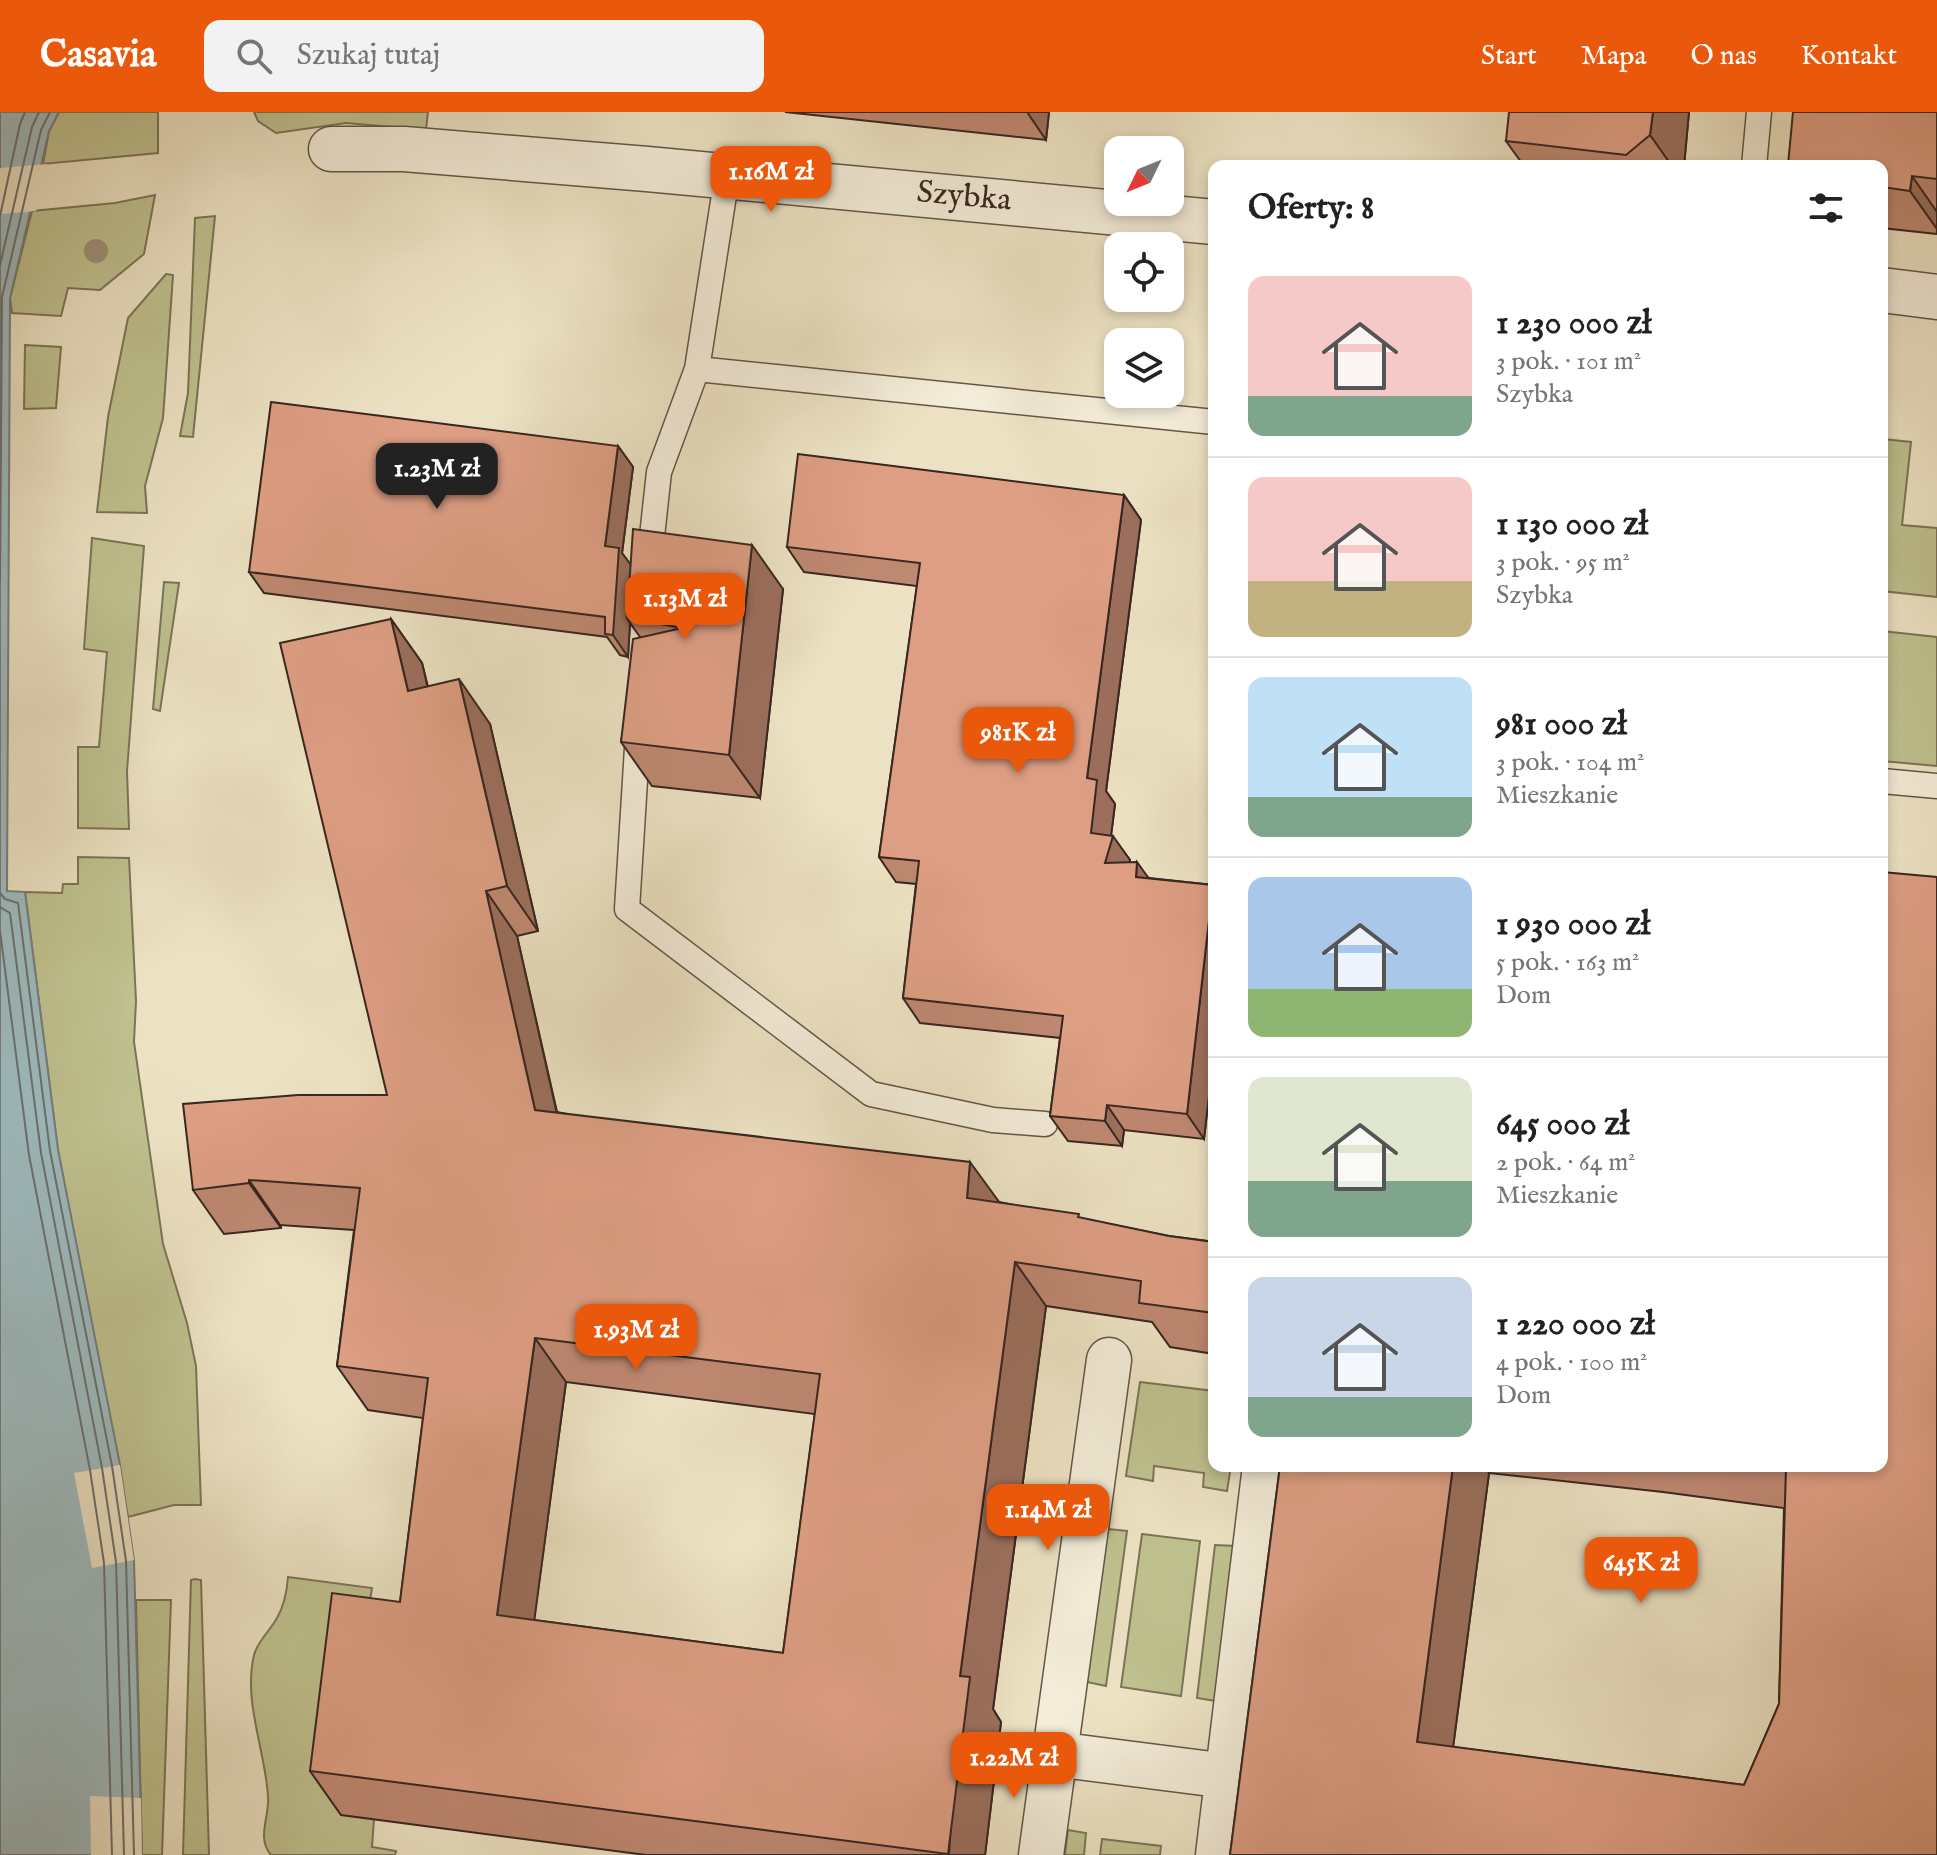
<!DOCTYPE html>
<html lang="pl">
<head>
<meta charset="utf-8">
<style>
  :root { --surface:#fff; --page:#f2f2f2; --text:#222; --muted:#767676; --line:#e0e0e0; --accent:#ea580c }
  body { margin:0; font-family:"IM FELL English",serif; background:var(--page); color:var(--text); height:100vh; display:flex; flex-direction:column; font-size:30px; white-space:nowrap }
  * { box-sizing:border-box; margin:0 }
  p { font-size:26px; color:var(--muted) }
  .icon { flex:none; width:44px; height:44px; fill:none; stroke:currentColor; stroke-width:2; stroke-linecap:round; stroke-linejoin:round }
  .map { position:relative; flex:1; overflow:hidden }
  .sheet { position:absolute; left:1208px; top:48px; width:680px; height:1312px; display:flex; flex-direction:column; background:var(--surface); border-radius:16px; box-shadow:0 4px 12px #0003 }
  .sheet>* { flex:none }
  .needle { width:52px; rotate:227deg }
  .tools { position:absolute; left:1104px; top:24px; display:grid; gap:16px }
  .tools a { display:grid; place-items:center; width:80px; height:80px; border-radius:16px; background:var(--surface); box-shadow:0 4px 12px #0003; font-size:40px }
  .price { position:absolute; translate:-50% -68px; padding:0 18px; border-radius:16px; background:var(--accent); color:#fff; font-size:26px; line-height:52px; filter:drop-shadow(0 2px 4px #0008) }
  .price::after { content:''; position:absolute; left:50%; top:48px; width:24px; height:18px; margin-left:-12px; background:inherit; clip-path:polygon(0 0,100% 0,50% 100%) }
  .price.on { background:#222; color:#fff }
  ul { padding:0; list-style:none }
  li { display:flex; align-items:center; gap:24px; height:200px; padding:0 40px }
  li+li { border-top:2px solid var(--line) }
  li span { display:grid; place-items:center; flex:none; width:224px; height:160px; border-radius:16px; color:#555 }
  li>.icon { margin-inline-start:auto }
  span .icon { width:96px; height:96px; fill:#fffc; stroke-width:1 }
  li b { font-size:34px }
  h2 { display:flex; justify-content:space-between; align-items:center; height:96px; padding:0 40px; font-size:34px }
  header { display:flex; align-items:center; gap:48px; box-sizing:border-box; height:112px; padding:0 40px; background:var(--accent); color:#fff }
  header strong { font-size:38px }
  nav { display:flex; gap:44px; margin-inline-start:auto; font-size:28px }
  .search { width:560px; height:72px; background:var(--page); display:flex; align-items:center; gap:20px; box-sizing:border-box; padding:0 28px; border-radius:16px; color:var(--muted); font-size:30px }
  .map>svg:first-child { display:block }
  .green { fill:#bfc18f; stroke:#7c7458; stroke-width:2 }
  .water { fill:#9ebbbf; stroke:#757f7f; stroke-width:2 }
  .pier { fill:#ece2c3 }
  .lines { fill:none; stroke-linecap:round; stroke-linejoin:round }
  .shore { stroke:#6b7070; stroke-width:2 }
  .service-casing { stroke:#655549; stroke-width:27 }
  .minor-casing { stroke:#655549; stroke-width:47 }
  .service { stroke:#f3ecd8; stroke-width:24 }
  .minor { stroke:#f3ecd8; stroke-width:44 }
  .tree { fill:#9c9079 }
  .wall { fill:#be8871; stroke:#382620; stroke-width:2; fill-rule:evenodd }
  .shaded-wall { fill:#9b6f5c; stroke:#382620; stroke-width:2 }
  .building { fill:#dd9e83; stroke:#382620; stroke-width:2; fill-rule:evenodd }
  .labels { text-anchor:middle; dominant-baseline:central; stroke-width:6; stroke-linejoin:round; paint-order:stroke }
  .street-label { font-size:32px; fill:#382620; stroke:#f3ecd8 }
</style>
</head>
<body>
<header>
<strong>Casavia</strong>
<div class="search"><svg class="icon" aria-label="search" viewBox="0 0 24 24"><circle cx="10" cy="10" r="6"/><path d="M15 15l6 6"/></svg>Szukaj tutaj</div>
<nav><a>Start</a><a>Mapa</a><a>O nas</a><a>Kontakt</a></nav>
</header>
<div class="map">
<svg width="1937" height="1743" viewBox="0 0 1937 1743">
  <rect width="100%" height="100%" fill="#ece2c3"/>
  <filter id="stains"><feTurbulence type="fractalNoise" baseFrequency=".0025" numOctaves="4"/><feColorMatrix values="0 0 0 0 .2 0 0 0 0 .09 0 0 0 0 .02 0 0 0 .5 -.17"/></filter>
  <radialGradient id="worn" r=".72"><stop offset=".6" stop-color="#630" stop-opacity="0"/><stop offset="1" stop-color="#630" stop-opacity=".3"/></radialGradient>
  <path class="green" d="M 59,0 L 158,0 L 158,41 L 43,52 L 49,19 Z
    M 254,0 L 428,0 L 426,18 L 346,11 L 276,21 L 258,9 Z
    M 155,83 L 144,142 L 100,178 L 68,176 L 61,204 L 12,201 L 10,186 L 32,99 L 115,91 Z
    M 215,104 L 193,325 L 180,324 L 188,281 L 195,106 Z
    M 166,162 L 173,163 L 163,306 L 145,374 L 147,401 L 97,400 L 108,305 L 128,206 Z
    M 25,233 L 61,235 L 56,296 L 24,297 Z
    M 1883,327 L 1911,330 L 1902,413 L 1937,416 L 1937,485 L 1882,479 Z
    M 92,426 L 144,434 L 127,659 L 129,717 L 78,716 L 78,635 L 99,635 L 107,540 L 84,537 Z
    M 164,470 L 179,471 L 160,599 L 153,597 Z
    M 1882,519 L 1937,525 L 1937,654 L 1882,649 Z
    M 78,745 L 129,746 L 136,889 L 134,930 L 163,1132 L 187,1211 L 196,1254 L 201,1393 L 174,1393 L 128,1405 L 58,1038 L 25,780 L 62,781 L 63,772 L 78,772 Z
    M 1140,1270 L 1214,1279 L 1214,1354 L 1231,1354 L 1227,1379 L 1203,1375 L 1204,1361 L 1154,1354 L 1153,1369 L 1126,1364 Z
    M 1108,1417 L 1127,1419 L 1106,1574 L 1087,1570 Z
    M 1142,1422 L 1200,1429 L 1181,1584 L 1121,1575 Z
    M 1215,1433 L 1236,1434 L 1216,1589 L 1197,1586 Z
    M 288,1465 L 372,1476 L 364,1526 L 374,1707 L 372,1735 L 396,1739 L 395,1743 L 271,1743 C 256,1726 270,1704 268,1684 C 265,1637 243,1590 254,1543 C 258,1528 270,1519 277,1506 C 284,1494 287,1479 288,1465 Z
    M 195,1467 L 201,1468 L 209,1743 L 183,1743 L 191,1468 Z
    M 136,1488 L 171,1488 L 162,1743 L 142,1743 Z
    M 1068,1718 L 1086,1721 L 1084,1743 L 1065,1743 Z
    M 1102,1727 L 1161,1734 L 1160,1743 L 1100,1743 Z"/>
  <path class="water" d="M 0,0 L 59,0 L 49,19 L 10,186 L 7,779 L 25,780 L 58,1038 L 120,1353 L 134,1448 L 142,1743 L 0,1743 Z"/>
  <path class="pier" d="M 47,52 L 36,99 L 0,102 L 0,56 Z
    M 120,1353 L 134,1448 L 92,1456 L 74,1361 Z
    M 90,1684 L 141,1686 L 142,1743 L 91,1743 Z"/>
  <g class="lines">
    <path class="shore" d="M 0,104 L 20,12 L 25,0
      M 0,153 L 32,15 L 39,0
      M 0,469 L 2,185 L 41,18 L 50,0
      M 0,781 L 5,787 L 18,791 L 50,1039 L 112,1354 L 126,1449 L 134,1743
      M 0,795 L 10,801 L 41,1041 L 102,1356 L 116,1450 L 124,1743
      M 0,819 L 29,1043 L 90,1358 L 104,1451 L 112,1743"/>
    <defs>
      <path id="service" d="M 1754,54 L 1759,0
        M 727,64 L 697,257 L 1214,310
        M 649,452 L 659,360 L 697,257
        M 638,620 L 627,797 L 871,982 L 993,1008 L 1045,1012
        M 1882,669 L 1937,674"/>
      <path id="minor" d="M 331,37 L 404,37 L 647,57 L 1214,110
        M 1882,178 L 1937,185
        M 1055,1642 L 1227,1664
        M 1041,1743 L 1109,1248
        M 1218,1743 L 1265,1354"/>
    </defs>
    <use href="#service" class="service-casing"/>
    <use href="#minor" class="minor-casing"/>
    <use href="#service" class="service"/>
    <use href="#minor" class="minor"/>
  </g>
  <circle class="tree" cx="96" cy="139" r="12"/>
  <path class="wall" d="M 785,0 L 1049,0 L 1046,28 Z
    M 1689,0 L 1684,54 L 1524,54 L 1506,29 Z
    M 1937,0 L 1937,122 L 1882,116 L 1882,54 L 1788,53 Z
    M 618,334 L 633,355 L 622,441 L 630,452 L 783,477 L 760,686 L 652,674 L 621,630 L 640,525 L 630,511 L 628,545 L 620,543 L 607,525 L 264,481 L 249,460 Z
    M 1124,383 L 1141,408 L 1106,679 L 1115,692 L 1111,723 L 1130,748 L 1129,750 L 1149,766 L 1213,773 L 1214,774 L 1214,940 L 1204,1027 L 1124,1018 L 1122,1034 L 1068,1029 L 1050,1004 L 1060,926 L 920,911 L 903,886 L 916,772 L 896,770 L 879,745 L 917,474 L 804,460 L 787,435 Z
    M 391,507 L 422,551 L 428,575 L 490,612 L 538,819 L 517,824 L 557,1000 L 999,1090 L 1169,1124 L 1214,1130 L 1214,1242 L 1170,1235 L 1152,1210 L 1046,1194 L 993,1597 L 1001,1610 L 985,1743 L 646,1743 L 341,1703 L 310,1659 L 400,1490 L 423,1306 L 368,1298 L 337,1254 L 354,1118 L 280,1113 L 281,1116 L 224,1122 L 193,1078 L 387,983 ZM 566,1270 L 815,1302 L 783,1541 L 534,1508 Z
    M 1280,1354 L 1882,1354 L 1937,1743 L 1230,1743 ZM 1489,1361 L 1663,1380 L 1784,1396 L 1779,1592 L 1744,1673 L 1453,1635 Z"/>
  <path class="shaded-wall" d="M 1027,0 L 1049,0 L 1046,28 Z
    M 1653,0 L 1689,0 L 1684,54 L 1672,54 L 1650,23 Z
    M 1912,64 L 1937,100 L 1937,117 L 1910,79 Z
    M 618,334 L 633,355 L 622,441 L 634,457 L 627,506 L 630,511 L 628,545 L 613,523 L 605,434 Z
    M 1124,383 L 1141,408 L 1106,679 L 1115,692 L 1110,732 L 1113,724 L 1130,748 L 1123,776 L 1105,751 L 1091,721 L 1087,666 Z
    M 752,433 L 783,477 L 760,686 L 729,643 Z
    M 391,507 L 422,551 L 439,624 L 408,579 Z
    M 459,567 L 490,612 L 538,819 L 507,774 Z
    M 1137,750 L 1155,775 L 1136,765 Z
    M 1213,773 L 1214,774 L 1214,940 L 1204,1027 L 1187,1002 Z
    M 486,779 L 517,824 L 566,1042 L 535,998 Z
    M 1107,993 L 1124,1018 L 1122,1034 L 1105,1009 Z
    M 970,1050 L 1002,1094 L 967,1086 Z
    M 249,1068 L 280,1113 L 281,1116 L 249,1071 Z
    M 1015,1150 L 1046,1194 L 993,1597 L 1001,1610 L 985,1743 L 949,1743 L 960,1564 Z
    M 535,1226 L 566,1270 L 529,1548 L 497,1503 Z
    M 1453,1354 L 1484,1354 L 1489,1361 L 1448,1674 L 1417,1630 Z"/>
  <path class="building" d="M 1509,0 L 1653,0 L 1650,23 L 1626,43 L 1506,29 Z
    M 1793,0 L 1937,0 L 1937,67 L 1912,64 L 1910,79 L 1882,75 L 1882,54 L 1788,53 Z
    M 271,290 L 618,334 L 605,434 L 619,436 L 613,523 L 605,522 L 605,505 L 249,460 Z
    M 798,342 L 1124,383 L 1087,666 L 1097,668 L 1091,721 L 1113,724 L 1105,751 L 1137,750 L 1136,765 L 1213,773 L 1187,1002 L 1107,993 L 1105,1009 L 1050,1004 L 1063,904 L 903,886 L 919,749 L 879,745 L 920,451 L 787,435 Z
    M 633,417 L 752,433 L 729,643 L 621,630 L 633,527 L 682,516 L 627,506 Z
    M 391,507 L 408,579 L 459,567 L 507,774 L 486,779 L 535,998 L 970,1050 L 967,1086 L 1079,1102 L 1078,1105 L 1169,1124 L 1214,1130 L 1214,1201 L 1139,1191 L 1141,1169 L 1015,1150 L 960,1564 L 970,1565 L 948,1742 L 310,1659 L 332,1481 L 400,1490 L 428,1266 L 337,1254 L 360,1076 L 249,1068 L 249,1071 L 193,1078 L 183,992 L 298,983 L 387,983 L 280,531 ZM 535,1226 L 820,1262 L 783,1541 L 497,1503 Z
    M 1882,760 L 1937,765 L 1937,1743 L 1230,1743 L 1280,1354 L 1453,1354 L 1417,1630 L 1744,1673 L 1779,1592 L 1786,1356 L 1769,1354 L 1882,1354 Z"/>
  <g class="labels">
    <g class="street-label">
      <text transform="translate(964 85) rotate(5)">Szybka</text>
    </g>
  </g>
  <rect width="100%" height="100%" filter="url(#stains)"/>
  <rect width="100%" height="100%" fill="url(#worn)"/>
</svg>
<div class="tools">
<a><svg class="needle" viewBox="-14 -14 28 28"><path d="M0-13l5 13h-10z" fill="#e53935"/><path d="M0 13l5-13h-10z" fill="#767676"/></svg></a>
<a><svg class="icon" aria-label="locate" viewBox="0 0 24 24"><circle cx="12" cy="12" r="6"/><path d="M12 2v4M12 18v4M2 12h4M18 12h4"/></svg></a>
<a><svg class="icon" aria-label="layers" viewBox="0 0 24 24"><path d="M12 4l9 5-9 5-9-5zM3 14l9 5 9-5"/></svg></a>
</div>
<b class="price" style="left:771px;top:102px">1.16M zł</b>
<b class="price on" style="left:437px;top:399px">1.23M zł</b>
<b class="price" style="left:685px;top:529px">1.13M zł</b>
<b class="price" style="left:1018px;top:663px">981K zł</b>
<b class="price" style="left:636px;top:1260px">1.93M zł</b>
<b class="price" style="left:1048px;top:1440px">1.14M zł</b>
<b class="price" style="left:1641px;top:1493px">645K zł</b>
<b class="price" style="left:1014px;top:1688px">1.22M zł</b>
<section class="sheet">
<h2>Oferty: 8<svg class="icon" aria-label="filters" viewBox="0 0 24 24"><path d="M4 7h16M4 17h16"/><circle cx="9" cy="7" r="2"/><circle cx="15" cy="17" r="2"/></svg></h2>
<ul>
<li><span style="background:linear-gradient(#f6c9c9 75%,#7fa58c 0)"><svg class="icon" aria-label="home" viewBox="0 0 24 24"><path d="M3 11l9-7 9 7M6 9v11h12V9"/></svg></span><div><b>1 230 000 zł</b><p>3 pok. · 101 m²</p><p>Szybka</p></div></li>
<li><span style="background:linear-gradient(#f6c9c9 65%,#c2b280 0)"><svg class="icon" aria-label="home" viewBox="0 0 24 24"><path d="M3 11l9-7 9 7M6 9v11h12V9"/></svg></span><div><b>1 130 000 zł</b><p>3 pok. · 95 m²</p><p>Szybka</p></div></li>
<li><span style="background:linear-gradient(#bfe0f5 75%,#7fa58c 0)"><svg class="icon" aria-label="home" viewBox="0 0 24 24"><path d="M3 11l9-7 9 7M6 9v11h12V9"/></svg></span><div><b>981 000 zł</b><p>3 pok. · 104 m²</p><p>Mieszkanie</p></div></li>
<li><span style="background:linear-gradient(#a9c7e8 70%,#8fb573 0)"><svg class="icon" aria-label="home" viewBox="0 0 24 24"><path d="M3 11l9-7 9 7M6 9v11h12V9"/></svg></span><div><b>1 930 000 zł</b><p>5 pok. · 163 m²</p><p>Dom</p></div></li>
<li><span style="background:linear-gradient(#dfe7d0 65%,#7fa58c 0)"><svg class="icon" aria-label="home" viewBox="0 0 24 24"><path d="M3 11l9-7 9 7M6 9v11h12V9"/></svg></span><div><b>645 000 zł</b><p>2 pok. · 64 m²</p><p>Mieszkanie</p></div></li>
<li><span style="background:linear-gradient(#c9d6e8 75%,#7fa58c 0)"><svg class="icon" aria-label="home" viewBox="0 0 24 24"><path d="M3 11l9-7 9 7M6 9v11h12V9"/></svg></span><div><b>1 220 000 zł</b><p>4 pok. · 100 m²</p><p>Dom</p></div></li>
</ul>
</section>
</div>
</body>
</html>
